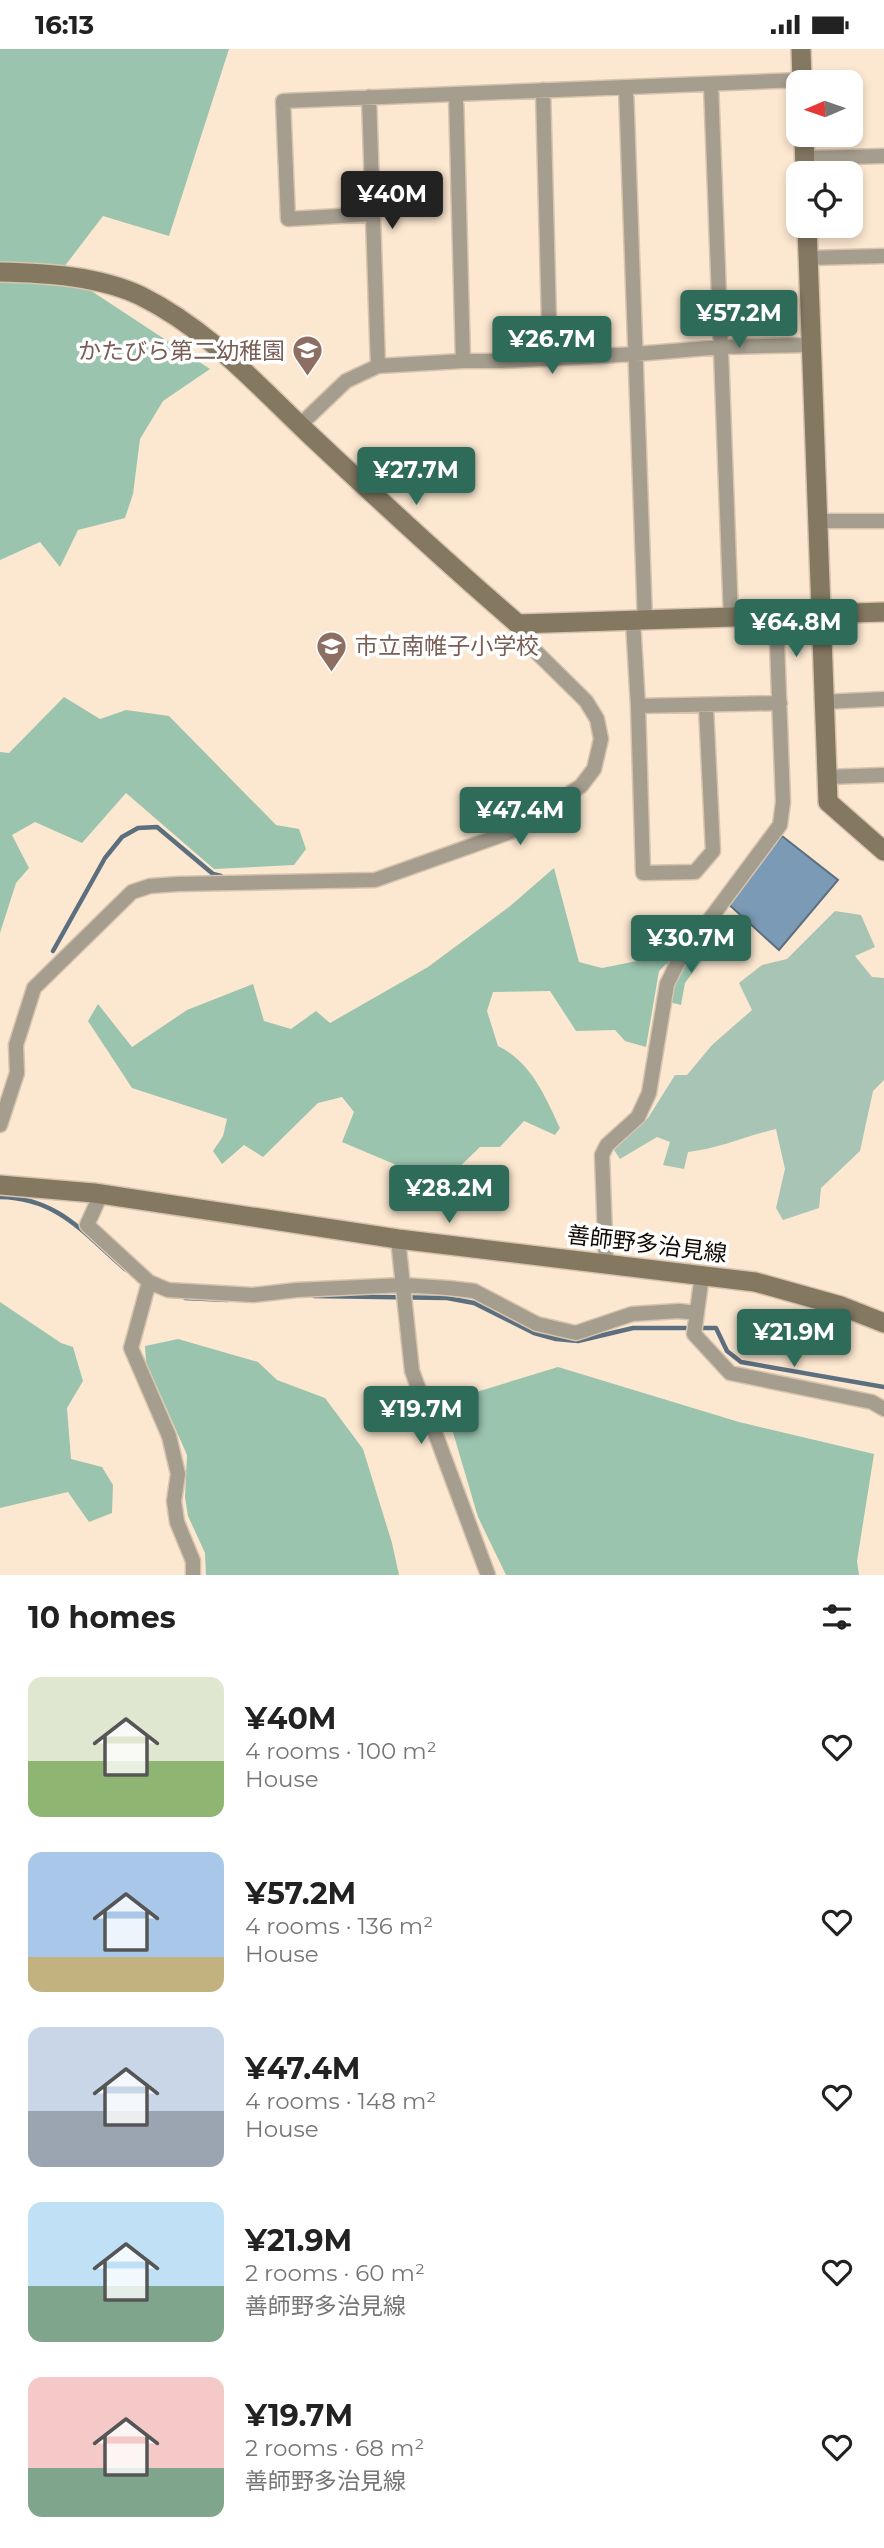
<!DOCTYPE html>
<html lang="en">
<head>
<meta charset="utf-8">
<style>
  :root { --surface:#fff; --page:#f6f6f6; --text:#222; --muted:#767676; --accent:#2e6c59 }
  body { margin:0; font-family:Montserrat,"Noto Sans JP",sans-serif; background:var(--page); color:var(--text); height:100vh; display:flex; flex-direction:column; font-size:26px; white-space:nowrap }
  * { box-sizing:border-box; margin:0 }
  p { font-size:23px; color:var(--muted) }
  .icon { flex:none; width:38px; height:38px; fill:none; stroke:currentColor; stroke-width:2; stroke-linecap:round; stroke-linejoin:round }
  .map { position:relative; height:1526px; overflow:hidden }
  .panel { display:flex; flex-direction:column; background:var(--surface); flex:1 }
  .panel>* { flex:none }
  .needle { width:46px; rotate:268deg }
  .controls { position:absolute; left:786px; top:21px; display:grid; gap:14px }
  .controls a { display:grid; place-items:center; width:77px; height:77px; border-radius:14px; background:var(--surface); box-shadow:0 4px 10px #0003; font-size:35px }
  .price { position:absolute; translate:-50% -60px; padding:0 16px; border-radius:7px; background:var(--accent); color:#fff; font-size:23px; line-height:46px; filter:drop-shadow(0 2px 4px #0008) }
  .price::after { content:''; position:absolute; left:50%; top:42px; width:21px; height:16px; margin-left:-10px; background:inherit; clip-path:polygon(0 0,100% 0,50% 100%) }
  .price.current { background:#222; color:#fff }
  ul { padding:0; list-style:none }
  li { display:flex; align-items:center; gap:21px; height:175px; padding:0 28px }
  li span { display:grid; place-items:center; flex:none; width:196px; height:140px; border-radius:14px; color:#555 }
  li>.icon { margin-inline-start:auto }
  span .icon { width:84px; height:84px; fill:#fffc; stroke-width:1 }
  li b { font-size:30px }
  h2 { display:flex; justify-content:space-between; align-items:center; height:84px; padding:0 28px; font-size:30px }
  .status { display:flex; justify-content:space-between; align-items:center; height:49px; padding:0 35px; background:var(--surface); direction:ltr }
  .status svg { height:19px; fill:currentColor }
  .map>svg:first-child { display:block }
  .green { fill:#a7c4b4 }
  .forest { fill:#9bc4af }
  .water { fill:#7b9ab5; stroke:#5c6f7f; stroke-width:2 }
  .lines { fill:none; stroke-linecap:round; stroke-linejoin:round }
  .stream { stroke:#5c6f7f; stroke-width:4.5 }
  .street-casing { stroke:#d7c4af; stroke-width:17 }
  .secondary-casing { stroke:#d7c4af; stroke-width:22 }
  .street { stroke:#a59d8e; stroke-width:14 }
  .secondary { stroke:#847861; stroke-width:19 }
  .labels { text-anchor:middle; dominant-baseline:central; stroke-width:7; stroke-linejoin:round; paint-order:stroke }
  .education-label { font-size:23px; fill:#785e54; stroke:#fff; text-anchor:end }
  .street-label { font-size:23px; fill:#120a02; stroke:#fff }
</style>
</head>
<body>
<div class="status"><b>16:13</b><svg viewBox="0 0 49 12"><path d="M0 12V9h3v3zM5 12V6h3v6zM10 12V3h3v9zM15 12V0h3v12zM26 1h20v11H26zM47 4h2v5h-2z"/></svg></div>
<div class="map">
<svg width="884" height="1526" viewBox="0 0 884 1526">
  <rect width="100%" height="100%" fill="#fce7d0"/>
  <path class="green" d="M 835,862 L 861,866 L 875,898 L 855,907 L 872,928 L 884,929 L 884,1031 L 873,1042 L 860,1102 L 821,1139 L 819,1159 L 783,1171 L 776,1159 L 785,1120 L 776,1080 C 746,1087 718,1100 688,1103 L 684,1120 L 663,1116 L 670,1093 L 657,1088 L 620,1110 L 614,1101 L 648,1069 L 675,1026 L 687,1026 L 712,996 L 752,961 L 739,934 L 762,916 L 787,910 Z"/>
  <path class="forest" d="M 0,0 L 229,0 L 169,187 L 103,167 L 61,222 L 210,320 L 163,352 L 140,390 L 133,445 L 125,469 L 78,481 L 60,518 L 40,493 L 0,511 Z
    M 64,648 L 100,670 L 126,661 L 169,667 L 276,776 L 299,780 L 306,800 L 294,816 L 214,820 L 126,744 L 82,794 L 35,773 L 12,786 L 29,819 L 16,834 L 0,884 L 0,703 L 9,704 Z
    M 554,819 L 579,913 L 602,919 L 647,910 L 651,894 L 672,880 L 677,885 L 675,895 L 687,905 L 719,871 L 725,880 L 685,934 L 681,956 L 669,953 L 677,921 L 666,915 L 659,922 L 646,998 L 625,992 L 615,981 L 576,982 L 550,942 L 493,943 L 487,962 L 498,997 C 531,1013 545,1047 560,1079 L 555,1086 L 524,1072 L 500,1098 L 480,1098 L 447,1130 L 417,1134 L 394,1115 L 342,1093 L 354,1063 L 342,1048 L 318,1054 L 263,1108 L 244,1096 L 222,1115 L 213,1102 L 223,1087 L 227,1070 L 132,1039 L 88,972 L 98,955 L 132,998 L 187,961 L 253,935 L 264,972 L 291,980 L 316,962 L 330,974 L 428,918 L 509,858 Z
    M 0,1253 L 61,1294 L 73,1298 L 83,1332 L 67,1359 L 71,1410 L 102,1418 L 113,1436 L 112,1464 L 89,1473 L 68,1443 L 0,1459 Z
    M 178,1290 L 258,1313 L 277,1331 L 325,1349 L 363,1400 L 392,1494 L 399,1526 L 206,1526 L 205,1504 L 188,1467 L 185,1448 L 187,1406 L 146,1313 L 145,1297 Z
    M 558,1318 L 739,1373 L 874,1405 L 857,1512 L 859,1526 L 506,1526 L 478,1468 L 444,1353 Z"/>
  <path class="water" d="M 782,787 L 838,831 L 779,901 L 725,852 Z"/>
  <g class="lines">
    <path class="stream" d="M 53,902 L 105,809 L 122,788 L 138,779 L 157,778 L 213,825 L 221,827 L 221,832
      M 0,1148 C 59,1149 84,1185 125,1220
      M 314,1247 L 447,1249 L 474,1254 L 534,1284 L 556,1290 L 578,1292 L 633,1279 L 716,1279 L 727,1302 L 741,1313 L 884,1338
      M 185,1249 L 228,1251"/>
    <defs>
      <path id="street" d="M 711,35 L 731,569
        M 626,38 L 645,572
        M 543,41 L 550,310
        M 456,45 L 463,312
        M 369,48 L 378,317
        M 805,109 L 884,107
        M 374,165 L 288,170 L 283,52 L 801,31
        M 808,209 L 884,207
        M 300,376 L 346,332 L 378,317 L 463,312 L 501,312 L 636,305 L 721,298 L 810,296
        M 817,472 L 884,472
        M 633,572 L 638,657 L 643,824 L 695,823 L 713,802 L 706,658
        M 823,653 L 884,650
        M 638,657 L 780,654
        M 827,728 L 884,726
        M 0,1076 L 17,1024 L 16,996 L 34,939 L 132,843 L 150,837 L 178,835 L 375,831 L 510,783 L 581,737 L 594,720 L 601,690 L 597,670 L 586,652 L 519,586 L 518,575
        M 101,1145 L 87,1176 L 149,1233 L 168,1241 L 253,1246 L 297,1241 L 403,1236 L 448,1239 L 474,1242 L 537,1275 L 576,1284 L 632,1265 L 679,1262 L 697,1264
        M 398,1190 L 412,1322 L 488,1526
        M 606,1214 L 602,1106 L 607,1096 L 638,1068 L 649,1044 L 667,935 L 678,913 L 780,776 L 783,753 L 776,567
        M 702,1226 L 694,1285 L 730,1324 L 872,1353 L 884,1360
        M 149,1233 L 131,1299 L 169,1387 L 178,1425 L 174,1452 L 177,1473 L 193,1512 L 193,1526"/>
      <path id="secondary" d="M 801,0 L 802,33
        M 804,86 L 805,124
        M 807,177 L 828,753 L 884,802
        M 0,223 C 46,224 99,227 141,247 C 209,281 255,334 309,385 C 378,450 447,514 518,575 L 884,563
        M 0,1136 L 94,1144 L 398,1190 L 755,1233 L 841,1257 L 884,1274"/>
    </defs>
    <use href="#street" class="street-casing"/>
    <use href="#secondary" class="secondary-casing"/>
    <use href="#street" class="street"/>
    <use href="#secondary" class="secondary"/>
  </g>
  <defs>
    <symbol id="school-pin" viewBox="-11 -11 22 30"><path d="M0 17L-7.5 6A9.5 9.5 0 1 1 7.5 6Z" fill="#8d6e63" stroke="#fff"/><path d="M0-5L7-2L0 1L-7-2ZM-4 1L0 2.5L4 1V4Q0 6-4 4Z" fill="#fff"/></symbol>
  </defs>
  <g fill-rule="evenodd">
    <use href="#school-pin" x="290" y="284" width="35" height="47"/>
    <use href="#school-pin" x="314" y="580" width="35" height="47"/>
  </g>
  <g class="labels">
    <g class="education-label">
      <text x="285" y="302">かたびら第二幼稚園</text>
      <text x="355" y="597" text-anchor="start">市立南帷子小学校</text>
    </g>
    <g class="street-label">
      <text transform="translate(647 1195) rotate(7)">善師野多治見線</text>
    </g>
  </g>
</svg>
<div class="controls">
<a><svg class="needle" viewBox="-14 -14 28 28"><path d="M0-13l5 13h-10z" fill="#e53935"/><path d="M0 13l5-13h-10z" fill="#767676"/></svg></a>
<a><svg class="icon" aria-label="locate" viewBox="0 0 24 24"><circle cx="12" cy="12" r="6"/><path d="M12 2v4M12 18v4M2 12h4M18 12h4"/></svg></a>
</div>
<b class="price current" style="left:392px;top:182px">¥40M</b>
<b class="price" style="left:739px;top:301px">¥57.2M</b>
<b class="price" style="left:552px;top:327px">¥26.7M</b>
<b class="price" style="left:416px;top:458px">¥27.7M</b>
<b class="price" style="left:796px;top:610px">¥64.8M</b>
<b class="price" style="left:520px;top:798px">¥47.4M</b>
<b class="price" style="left:691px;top:926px">¥30.7M</b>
<b class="price" style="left:449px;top:1176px">¥28.2M</b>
<b class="price" style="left:794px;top:1320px">¥21.9M</b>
<b class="price" style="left:421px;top:1397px">¥19.7M</b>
</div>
<section class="panel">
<h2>10 homes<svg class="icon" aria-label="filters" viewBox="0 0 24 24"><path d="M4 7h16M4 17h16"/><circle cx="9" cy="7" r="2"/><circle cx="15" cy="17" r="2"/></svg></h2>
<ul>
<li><span style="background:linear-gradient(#dfe7d0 60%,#8fb573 0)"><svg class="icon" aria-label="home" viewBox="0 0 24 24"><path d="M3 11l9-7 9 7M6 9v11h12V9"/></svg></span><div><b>¥40M</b><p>4 rooms · 100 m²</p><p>House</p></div><svg class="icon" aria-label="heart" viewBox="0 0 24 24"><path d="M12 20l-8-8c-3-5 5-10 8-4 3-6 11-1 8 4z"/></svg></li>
<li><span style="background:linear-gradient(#a9c7e8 75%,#c2b280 0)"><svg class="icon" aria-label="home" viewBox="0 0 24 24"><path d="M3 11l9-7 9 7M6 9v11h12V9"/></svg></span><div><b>¥57.2M</b><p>4 rooms · 136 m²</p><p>House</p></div><svg class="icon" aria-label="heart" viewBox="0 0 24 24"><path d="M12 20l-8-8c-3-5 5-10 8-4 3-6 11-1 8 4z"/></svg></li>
<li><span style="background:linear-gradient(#c9d6e8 60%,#9aa5b1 0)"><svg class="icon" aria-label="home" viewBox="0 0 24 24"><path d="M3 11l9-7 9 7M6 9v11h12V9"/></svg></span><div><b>¥47.4M</b><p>4 rooms · 148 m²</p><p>House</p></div><svg class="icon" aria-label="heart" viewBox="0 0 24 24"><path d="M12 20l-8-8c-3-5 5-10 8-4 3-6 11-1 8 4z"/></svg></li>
<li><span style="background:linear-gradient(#bfe0f5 60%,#7fa58c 0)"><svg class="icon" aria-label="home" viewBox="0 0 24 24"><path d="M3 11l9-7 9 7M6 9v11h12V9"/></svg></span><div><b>¥21.9M</b><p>2 rooms · 60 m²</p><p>善師野多治見線</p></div><svg class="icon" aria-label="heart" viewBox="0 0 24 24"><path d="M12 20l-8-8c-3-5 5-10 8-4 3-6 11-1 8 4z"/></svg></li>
<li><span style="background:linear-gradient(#f6c9c9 65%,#7fa58c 0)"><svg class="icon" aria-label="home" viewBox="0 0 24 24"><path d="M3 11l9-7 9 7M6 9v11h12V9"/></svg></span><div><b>¥19.7M</b><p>2 rooms · 68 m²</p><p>善師野多治見線</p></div><svg class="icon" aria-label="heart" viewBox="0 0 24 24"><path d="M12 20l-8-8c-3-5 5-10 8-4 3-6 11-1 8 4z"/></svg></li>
</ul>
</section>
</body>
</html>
